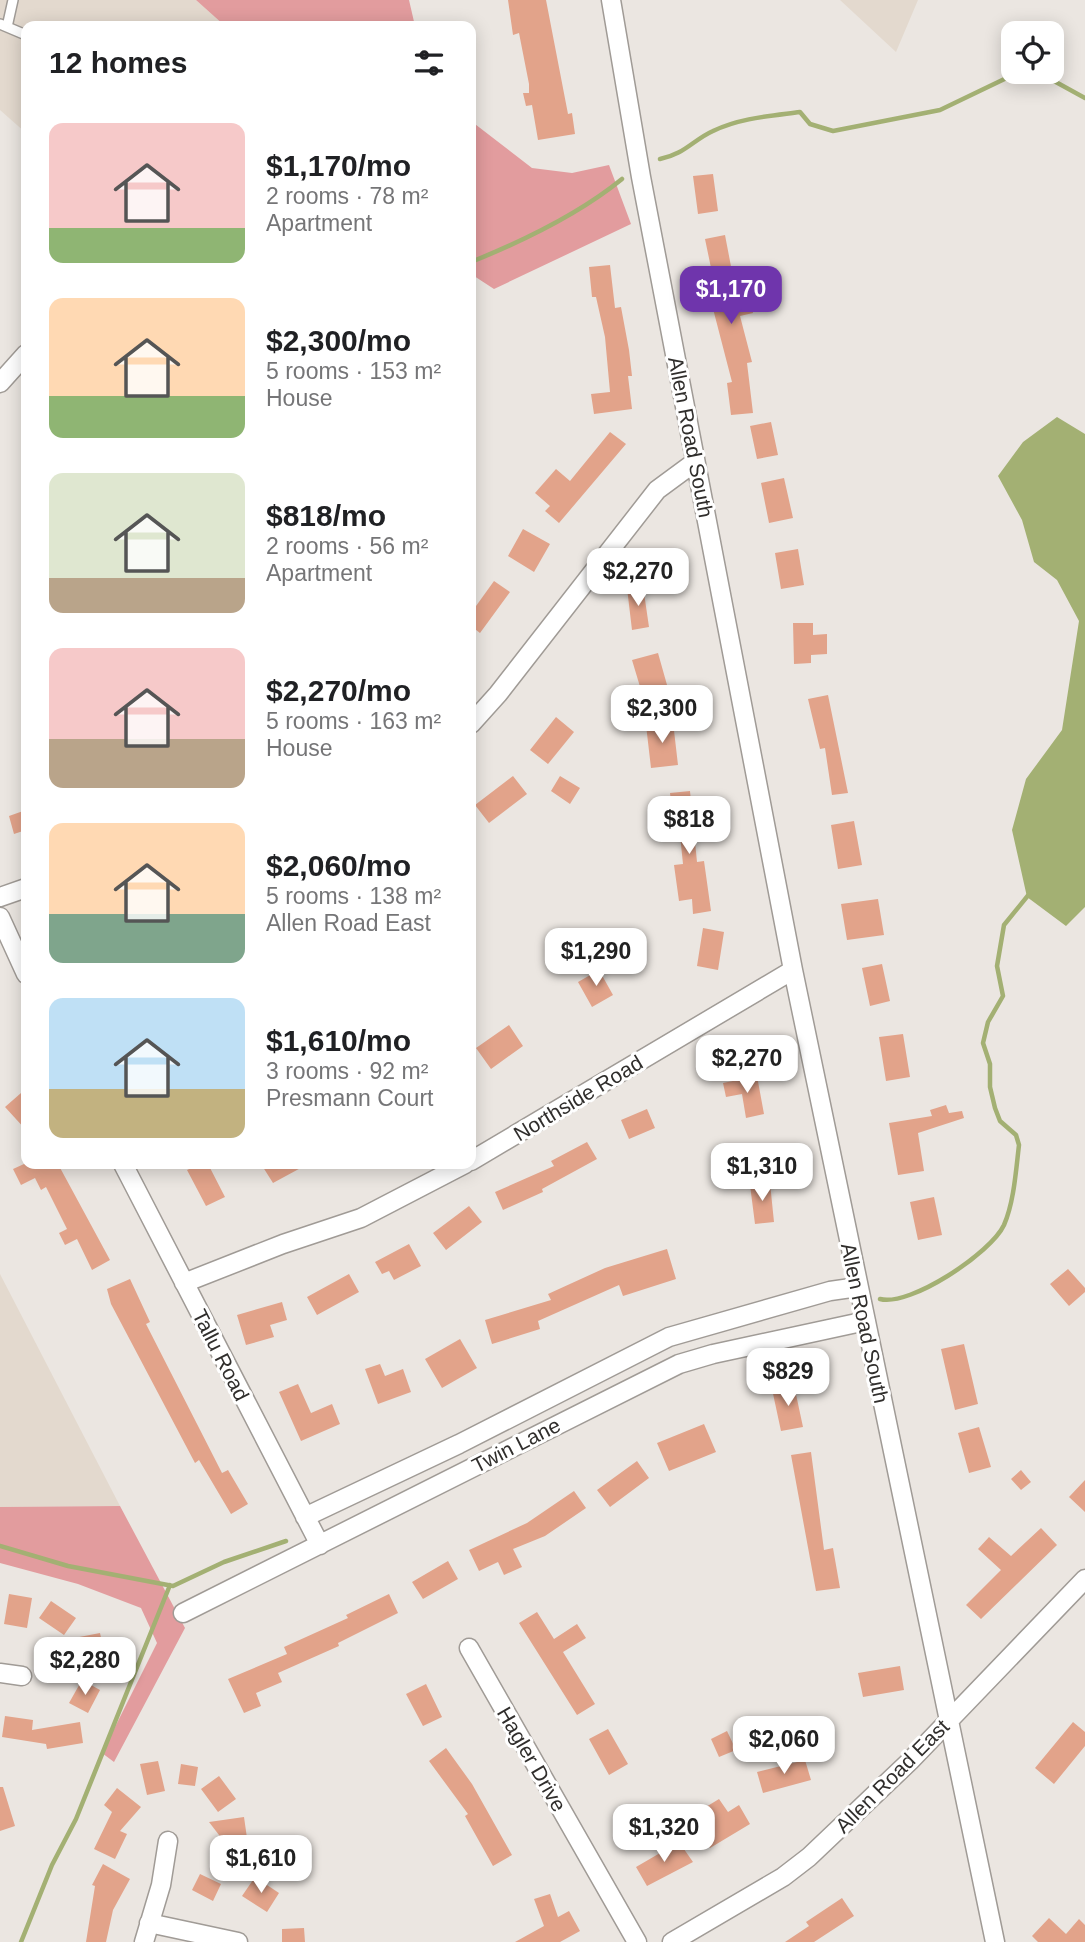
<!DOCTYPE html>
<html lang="en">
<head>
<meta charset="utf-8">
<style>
  :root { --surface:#fff; --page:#f6f6f6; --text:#202124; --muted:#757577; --accent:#6f35ac }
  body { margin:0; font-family:Helvetica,sans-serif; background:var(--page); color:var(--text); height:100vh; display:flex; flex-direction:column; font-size:26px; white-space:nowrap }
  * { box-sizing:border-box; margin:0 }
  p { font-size:23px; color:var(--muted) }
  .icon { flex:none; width:38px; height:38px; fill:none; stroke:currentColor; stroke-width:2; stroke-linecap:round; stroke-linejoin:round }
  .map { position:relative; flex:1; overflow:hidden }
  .sheet { position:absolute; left:21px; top:21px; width:455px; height:1148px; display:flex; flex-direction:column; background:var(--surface); border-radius:14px; box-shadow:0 4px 18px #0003 }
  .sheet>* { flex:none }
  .controls { position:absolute; left:1001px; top:21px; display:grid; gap:14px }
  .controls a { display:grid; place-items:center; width:63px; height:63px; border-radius:14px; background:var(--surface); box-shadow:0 4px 18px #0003; font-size:35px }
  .price { position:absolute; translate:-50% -60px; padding:0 16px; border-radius:14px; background:#fff; color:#222; font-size:23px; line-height:46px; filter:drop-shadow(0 2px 4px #0008) }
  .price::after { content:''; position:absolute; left:50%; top:42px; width:21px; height:16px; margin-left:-10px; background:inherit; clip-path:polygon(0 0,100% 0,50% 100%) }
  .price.current { background:var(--accent); color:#fff }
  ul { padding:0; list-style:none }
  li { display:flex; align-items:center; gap:21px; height:175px; padding:0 28px }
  li span { display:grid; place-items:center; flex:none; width:196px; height:140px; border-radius:14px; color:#555 }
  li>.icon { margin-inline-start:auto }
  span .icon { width:84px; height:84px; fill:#fffc; stroke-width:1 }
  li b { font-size:30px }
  h2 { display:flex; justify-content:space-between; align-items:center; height:84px; padding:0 28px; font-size:30px }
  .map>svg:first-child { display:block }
  .built { fill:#e3d9ce }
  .forest { fill:#e29c9e }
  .water { fill:#a3b073 }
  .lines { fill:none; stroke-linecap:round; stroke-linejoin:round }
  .stream { stroke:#a3b073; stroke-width:4.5 }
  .building { fill:#e2a38a }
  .service-casing { stroke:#a09b96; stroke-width:12 }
  .minor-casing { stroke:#a09b96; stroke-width:21 }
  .service { stroke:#fff; stroke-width:9 }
  .minor { stroke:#fff; stroke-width:18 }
  .labels { text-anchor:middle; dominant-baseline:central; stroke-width:6; stroke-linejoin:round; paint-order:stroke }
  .street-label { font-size:21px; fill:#302e2c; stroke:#fff }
</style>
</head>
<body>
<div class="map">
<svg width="1085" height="1942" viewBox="0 0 1085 1942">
  <rect width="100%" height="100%" fill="#ebe6e1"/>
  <path class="built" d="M 0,0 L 196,0 L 225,26 L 26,26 L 26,133 L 0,110 Z
    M 840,0 L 918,0 L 896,52 Z
    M 0,1274 L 120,1506 L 0,1507 Z"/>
  <path class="forest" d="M 196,0 L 409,0 L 415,26 L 225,26 Z
    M 471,121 L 532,168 L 572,173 L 609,165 L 631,224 L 494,289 L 471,274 Z
    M 120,1506 L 185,1628 L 114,1762 L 102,1753 L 157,1643 L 141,1608 L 78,1584 L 0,1563 L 0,1507 Z"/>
  <path class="water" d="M 1057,417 L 1085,434 L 1085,907 L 1066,926 L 1027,897 L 1012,830 L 1026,779 L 1062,730 L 1079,621 L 1057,580 L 1034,562 L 1022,520 L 998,476 L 1023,442 Z"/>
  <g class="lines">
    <path class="stream" d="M 1050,72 L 1054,81 L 1085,98
      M 660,159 C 685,154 693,140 713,131 C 740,118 770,116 800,112 L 810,124 L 833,131 L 940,110 L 1019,72
      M 471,262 C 523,241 578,215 622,179
      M 880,1299 C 910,1307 991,1253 1004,1225 C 1014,1202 1016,1170 1019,1145 L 1016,1135 L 1000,1121 L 995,1108 L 990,1087 L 990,1064 L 983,1043 L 988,1022 L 1003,996 L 997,966 L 1004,925 L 1030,893
      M 0,1546 L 68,1566 L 173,1586 L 224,1562 L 286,1541
      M 21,1942 L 52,1865 L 76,1819 L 170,1585"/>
  </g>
  <path class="building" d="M 508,0 L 546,0 L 568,114 L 572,113 L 575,134 L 538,140 L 532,105 L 526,106 L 523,93 L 529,93 L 529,84 L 519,33 L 513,35 Z
    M 713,174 L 718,211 L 698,214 L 693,176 Z
    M 725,235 L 738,303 L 750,301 L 753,313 L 740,316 L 752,362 L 747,363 L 753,413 L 731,415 L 727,383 L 732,382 L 711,301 L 715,300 L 715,287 L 705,239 Z
    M 610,265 L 615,308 L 621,307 L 629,350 L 632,376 L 628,376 L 632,409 L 594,414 L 591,394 L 610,392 L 605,337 L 596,297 L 592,297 L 589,267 Z
    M 771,422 L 778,455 L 757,459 L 750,426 Z
    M 610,432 L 626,444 L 559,523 L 545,511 L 550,506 L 535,493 L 556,469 L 570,481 Z
    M 784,478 L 793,518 L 769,523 L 761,483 Z
    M 523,529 L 550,544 L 534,572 L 508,556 Z
    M 798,549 L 804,585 L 781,589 L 775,553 Z
    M 494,581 L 510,592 L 480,633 L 471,626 L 471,613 Z
    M 643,586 L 649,627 L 632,630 L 627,588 Z
    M 793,623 L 813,623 L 813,635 L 827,634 L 827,654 L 811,655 L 811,663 L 794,664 Z
    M 658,653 L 669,692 L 644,700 L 632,660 Z
    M 828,695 L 848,793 L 832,795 L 825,748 L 820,749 L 808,699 Z
    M 556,717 L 574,732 L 548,764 L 530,750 Z
    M 673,722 L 678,765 L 651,768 L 646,725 Z
    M 513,776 L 527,794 L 489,823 L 475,805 Z
    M 560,776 L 580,788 L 570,804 L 551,791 Z
    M 690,791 L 697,862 L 704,861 L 711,911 L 693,914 L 692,899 L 679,901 L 674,865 L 683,864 L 680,835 L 675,836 L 670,793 Z
    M 26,810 L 26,830 L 14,834 L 9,816 Z
    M 854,821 L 862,865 L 838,869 L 831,825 Z
    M 878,899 L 884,935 L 847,940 L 841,904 Z
    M 703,928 L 724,932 L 718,970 L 697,966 Z
    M 882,964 L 890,1001 L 870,1006 L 862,968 Z
    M 599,970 L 613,995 L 592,1007 L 578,982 Z
    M 509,1025 L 523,1046 L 491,1069 L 476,1048 Z
    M 903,1034 L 910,1077 L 886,1081 L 879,1037 Z
    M 757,1076 L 764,1114 L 746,1118 L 742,1094 L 726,1097 L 723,1083 Z
    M 21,1093 L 26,1099 L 26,1130 L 5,1107 Z
    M 946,1105 L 949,1113 L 962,1111 L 964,1118 L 918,1133 L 924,1171 L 898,1175 L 889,1123 L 932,1116 L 930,1110 Z
    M 647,1109 L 655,1128 L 629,1139 L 621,1120 Z
    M 587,1142 L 597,1159 L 542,1189 L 543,1192 L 503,1210 L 495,1192 L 554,1166 L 551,1161 Z
    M 24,1164 L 58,1164 L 110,1260 L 92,1270 L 77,1239 L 65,1245 L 59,1233 L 67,1229 L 46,1187 L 41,1190 L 35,1178 L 21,1185 L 13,1169 Z
    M 200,1164 L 208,1164 L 225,1197 L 206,1206 L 187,1170 Z
    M 261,1164 L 308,1164 L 273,1183 Z
    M 770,1183 L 774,1222 L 755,1224 L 750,1185 Z
    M 934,1197 L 942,1235 L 918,1240 L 910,1202 Z
    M 469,1206 L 482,1222 L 446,1250 L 433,1233 Z
    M 409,1244 L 421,1266 L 394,1280 L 389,1271 L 382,1274 L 375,1262 Z
    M 667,1249 L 676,1279 L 623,1296 L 619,1285 L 538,1321 L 540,1329 L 492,1344 L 485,1320 L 551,1300 L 548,1294 L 605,1268 Z
    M 1068,1269 L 1085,1288 L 1085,1292 L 1069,1306 L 1050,1284 Z
    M 349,1274 L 359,1292 L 317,1315 L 307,1297 Z
    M 130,1279 L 150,1322 L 146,1324 L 222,1473 L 228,1470 L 248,1504 L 231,1514 L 199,1460 L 195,1463 L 111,1304 L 107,1289 Z
    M 282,1302 L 287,1320 L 270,1325 L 274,1337 L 246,1345 L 237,1315 Z
    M 460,1339 L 477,1368 L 442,1388 L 425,1359 Z
    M 964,1344 L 978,1404 L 955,1410 L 941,1349 Z
    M 380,1364 L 385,1376 L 403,1369 L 411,1392 L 378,1404 L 365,1369 Z
    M 298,1384 L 311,1413 L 332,1404 L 340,1424 L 301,1441 L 279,1392 Z
    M 794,1385 L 803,1427 L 781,1431 L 772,1389 Z
    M 704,1424 L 716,1452 L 669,1471 L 657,1443 Z
    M 979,1427 L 991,1467 L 969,1473 L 958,1433 Z
    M 811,1452 L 824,1550 L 833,1548 L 840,1588 L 816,1591 L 791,1455 Z
    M 637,1461 L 649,1478 L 610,1507 L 597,1490 Z
    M 1021,1470 L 1031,1482 L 1021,1490 L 1011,1479 Z
    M 1085,1480 L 1085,1512 L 1069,1497 Z
    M 574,1491 L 586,1508 L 545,1536 L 513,1549 L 522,1567 L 504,1575 L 498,1562 L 479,1571 L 469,1550 L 527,1523 Z
    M 1041,1528 L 1057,1545 L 981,1619 L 966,1605 L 1001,1570 L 978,1549 L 989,1537 L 1011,1556 Z
    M 448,1561 L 458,1579 L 423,1599 L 412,1582 Z
    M 9,1594 L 32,1598 L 27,1628 L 4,1624 Z
    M 389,1594 L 398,1613 L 338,1643 L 339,1646 L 278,1673 L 282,1682 L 256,1693 L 261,1706 L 244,1713 L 228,1679 L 287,1654 L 284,1647 L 348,1618 L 346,1615 Z
    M 51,1601 L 76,1618 L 64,1635 L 39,1618 Z
    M 537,1612 L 554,1639 L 577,1624 L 586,1638 L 563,1652 L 595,1704 L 577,1715 L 519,1623 Z
    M 100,1633 L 107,1665 L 69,1639 Z
    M 900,1666 L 904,1690 L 863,1697 L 858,1673 Z
    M 82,1680 L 100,1690 L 88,1713 L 69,1703 Z
    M 426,1684 L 442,1717 L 423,1726 L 406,1694 Z
    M 5,1716 L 33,1720 L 32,1730 L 80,1722 L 83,1743 L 47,1749 L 46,1744 L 2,1737 Z
    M 1073,1722 L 1085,1732 L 1085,1746 L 1054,1784 L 1035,1768 Z
    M 608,1729 L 628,1764 L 609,1775 L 589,1739 Z
    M 727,1731 L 736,1750 L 719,1757 L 711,1739 Z
    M 446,1748 L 472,1784 L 512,1855 L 493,1866 L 465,1816 L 468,1814 L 429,1761 Z
    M 805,1760 L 811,1780 L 763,1793 L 757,1772 Z
    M 158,1761 L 165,1791 L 147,1795 L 140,1764 Z
    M 181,1764 L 198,1767 L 195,1786 L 178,1784 Z
    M 219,1776 L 236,1799 L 218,1812 L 201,1789 Z
    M 0,1787 L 3,1787 L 15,1826 L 0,1831 Z
    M 117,1788 L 141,1807 L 120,1831 L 127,1834 L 115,1859 L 94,1849 L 112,1812 L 104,1805 Z
    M 719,1799 L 728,1812 L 739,1805 L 750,1824 L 710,1848 L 698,1829 L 709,1823 L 701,1810 Z
    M 244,1817 L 248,1845 L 229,1848 L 209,1822 Z
    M 679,1842 L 693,1862 L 647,1886 L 636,1867 Z
    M 103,1864 L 130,1879 L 113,1910 L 106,1942 L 86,1942 L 95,1886 L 92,1885 Z
    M 200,1874 L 221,1884 L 213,1901 L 192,1890 Z
    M 255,1877 L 279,1893 L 267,1912 L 242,1896 Z
    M 550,1894 L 558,1917 L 569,1911 L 580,1931 L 560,1942 L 515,1942 L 544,1926 L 534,1899 Z
    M 842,1898 L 854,1916 L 814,1942 L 785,1942 L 809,1926 L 806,1922 Z
    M 1049,1918 L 1066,1934 L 1079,1919 L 1085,1925 L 1085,1942 L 1038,1942 L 1032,1936 Z
    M 304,1928 L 305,1942 L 282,1942 L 282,1929 Z"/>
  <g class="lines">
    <defs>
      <path id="service" d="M 0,24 L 26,35
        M 7,27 L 13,0"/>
      <path id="minor" d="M 611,0 L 641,177 L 793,970 L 995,1942
        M 0,383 L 26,354
        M 471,724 L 498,694 L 657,490 L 695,462
        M 0,897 L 26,888
        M 0,917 L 26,974
        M 471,1161 L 793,970
        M 123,1164 L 320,1545
        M 184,1283 L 283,1244 L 361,1218 L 465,1164
        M 305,1517 L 459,1444 L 669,1337 L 830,1291 L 858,1287
        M 183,1613 L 679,1364 L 713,1354 L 866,1321
        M 469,1648 L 637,1942
        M 0,1673 L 22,1676
        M 149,1923 L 238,1942
        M 144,1942 L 161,1885 L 168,1841
        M 672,1942 L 783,1877 L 809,1857 L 910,1761 L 1085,1579"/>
    </defs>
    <use href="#service" class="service-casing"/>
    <use href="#minor" class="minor-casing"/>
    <use href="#service" class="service"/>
    <use href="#minor" class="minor"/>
  </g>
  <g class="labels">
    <g class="street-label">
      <text transform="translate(691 437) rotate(79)">Allen Road South</text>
      <text transform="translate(578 1098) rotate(-31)">Northside Road</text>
      <text transform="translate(865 1323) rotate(78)">Allen Road South</text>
      <text transform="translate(221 1355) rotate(63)">Tallu Road</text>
      <text transform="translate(516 1445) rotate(-27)">Twin Lane</text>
      <text transform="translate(532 1759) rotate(60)">Hagler Drive</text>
      <text transform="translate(892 1776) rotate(-45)">Allen Road East</text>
    </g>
  </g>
</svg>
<div class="controls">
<a><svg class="icon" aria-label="locate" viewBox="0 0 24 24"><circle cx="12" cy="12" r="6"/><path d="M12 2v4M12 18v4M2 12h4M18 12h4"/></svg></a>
</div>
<b class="price current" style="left:731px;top:326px">$1,170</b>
<b class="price" style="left:638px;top:608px">$2,270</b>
<b class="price" style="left:662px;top:745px">$2,300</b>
<b class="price" style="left:689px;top:856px">$818</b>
<b class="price" style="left:596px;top:988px">$1,290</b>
<b class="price" style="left:747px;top:1095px">$2,270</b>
<b class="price" style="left:762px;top:1203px">$1,310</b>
<b class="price" style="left:788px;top:1408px">$829</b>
<b class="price" style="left:85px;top:1697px">$2,280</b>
<b class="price" style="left:784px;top:1776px">$2,060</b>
<b class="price" style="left:664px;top:1864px">$1,320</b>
<b class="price" style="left:261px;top:1895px">$1,610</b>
<section class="sheet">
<h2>12 homes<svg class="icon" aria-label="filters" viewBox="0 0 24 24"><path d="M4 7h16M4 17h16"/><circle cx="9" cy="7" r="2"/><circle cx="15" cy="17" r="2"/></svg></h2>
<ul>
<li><span style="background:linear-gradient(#f6c9c9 75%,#8fb573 0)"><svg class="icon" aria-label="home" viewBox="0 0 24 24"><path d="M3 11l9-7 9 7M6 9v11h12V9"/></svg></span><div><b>$1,170/mo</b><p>2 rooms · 78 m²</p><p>Apartment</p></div></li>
<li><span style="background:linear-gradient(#ffd9b3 70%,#8fb573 0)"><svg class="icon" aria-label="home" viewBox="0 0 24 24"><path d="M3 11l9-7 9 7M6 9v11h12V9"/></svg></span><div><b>$2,300/mo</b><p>5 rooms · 153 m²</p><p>House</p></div></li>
<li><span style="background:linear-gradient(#dfe7d0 75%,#b9a48a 0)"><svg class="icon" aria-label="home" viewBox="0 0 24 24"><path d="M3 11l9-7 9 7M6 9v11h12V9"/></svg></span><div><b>$818/mo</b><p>2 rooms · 56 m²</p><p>Apartment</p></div></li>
<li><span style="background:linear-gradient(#f6c9c9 65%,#b9a48a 0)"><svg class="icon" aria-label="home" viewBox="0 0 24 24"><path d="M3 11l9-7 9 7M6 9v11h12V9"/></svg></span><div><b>$2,270/mo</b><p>5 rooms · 163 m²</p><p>House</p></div></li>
<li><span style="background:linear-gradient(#ffd9b3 65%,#7fa58c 0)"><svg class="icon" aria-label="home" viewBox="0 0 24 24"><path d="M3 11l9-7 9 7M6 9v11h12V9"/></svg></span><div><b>$2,060/mo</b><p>5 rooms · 138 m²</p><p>Allen Road East</p></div></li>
<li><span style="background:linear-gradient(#bfe0f5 65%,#c2b280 0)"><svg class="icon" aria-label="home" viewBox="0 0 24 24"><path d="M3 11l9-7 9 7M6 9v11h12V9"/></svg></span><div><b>$1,610/mo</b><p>3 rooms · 92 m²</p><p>Presmann Court</p></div></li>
</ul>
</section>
</div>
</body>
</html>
